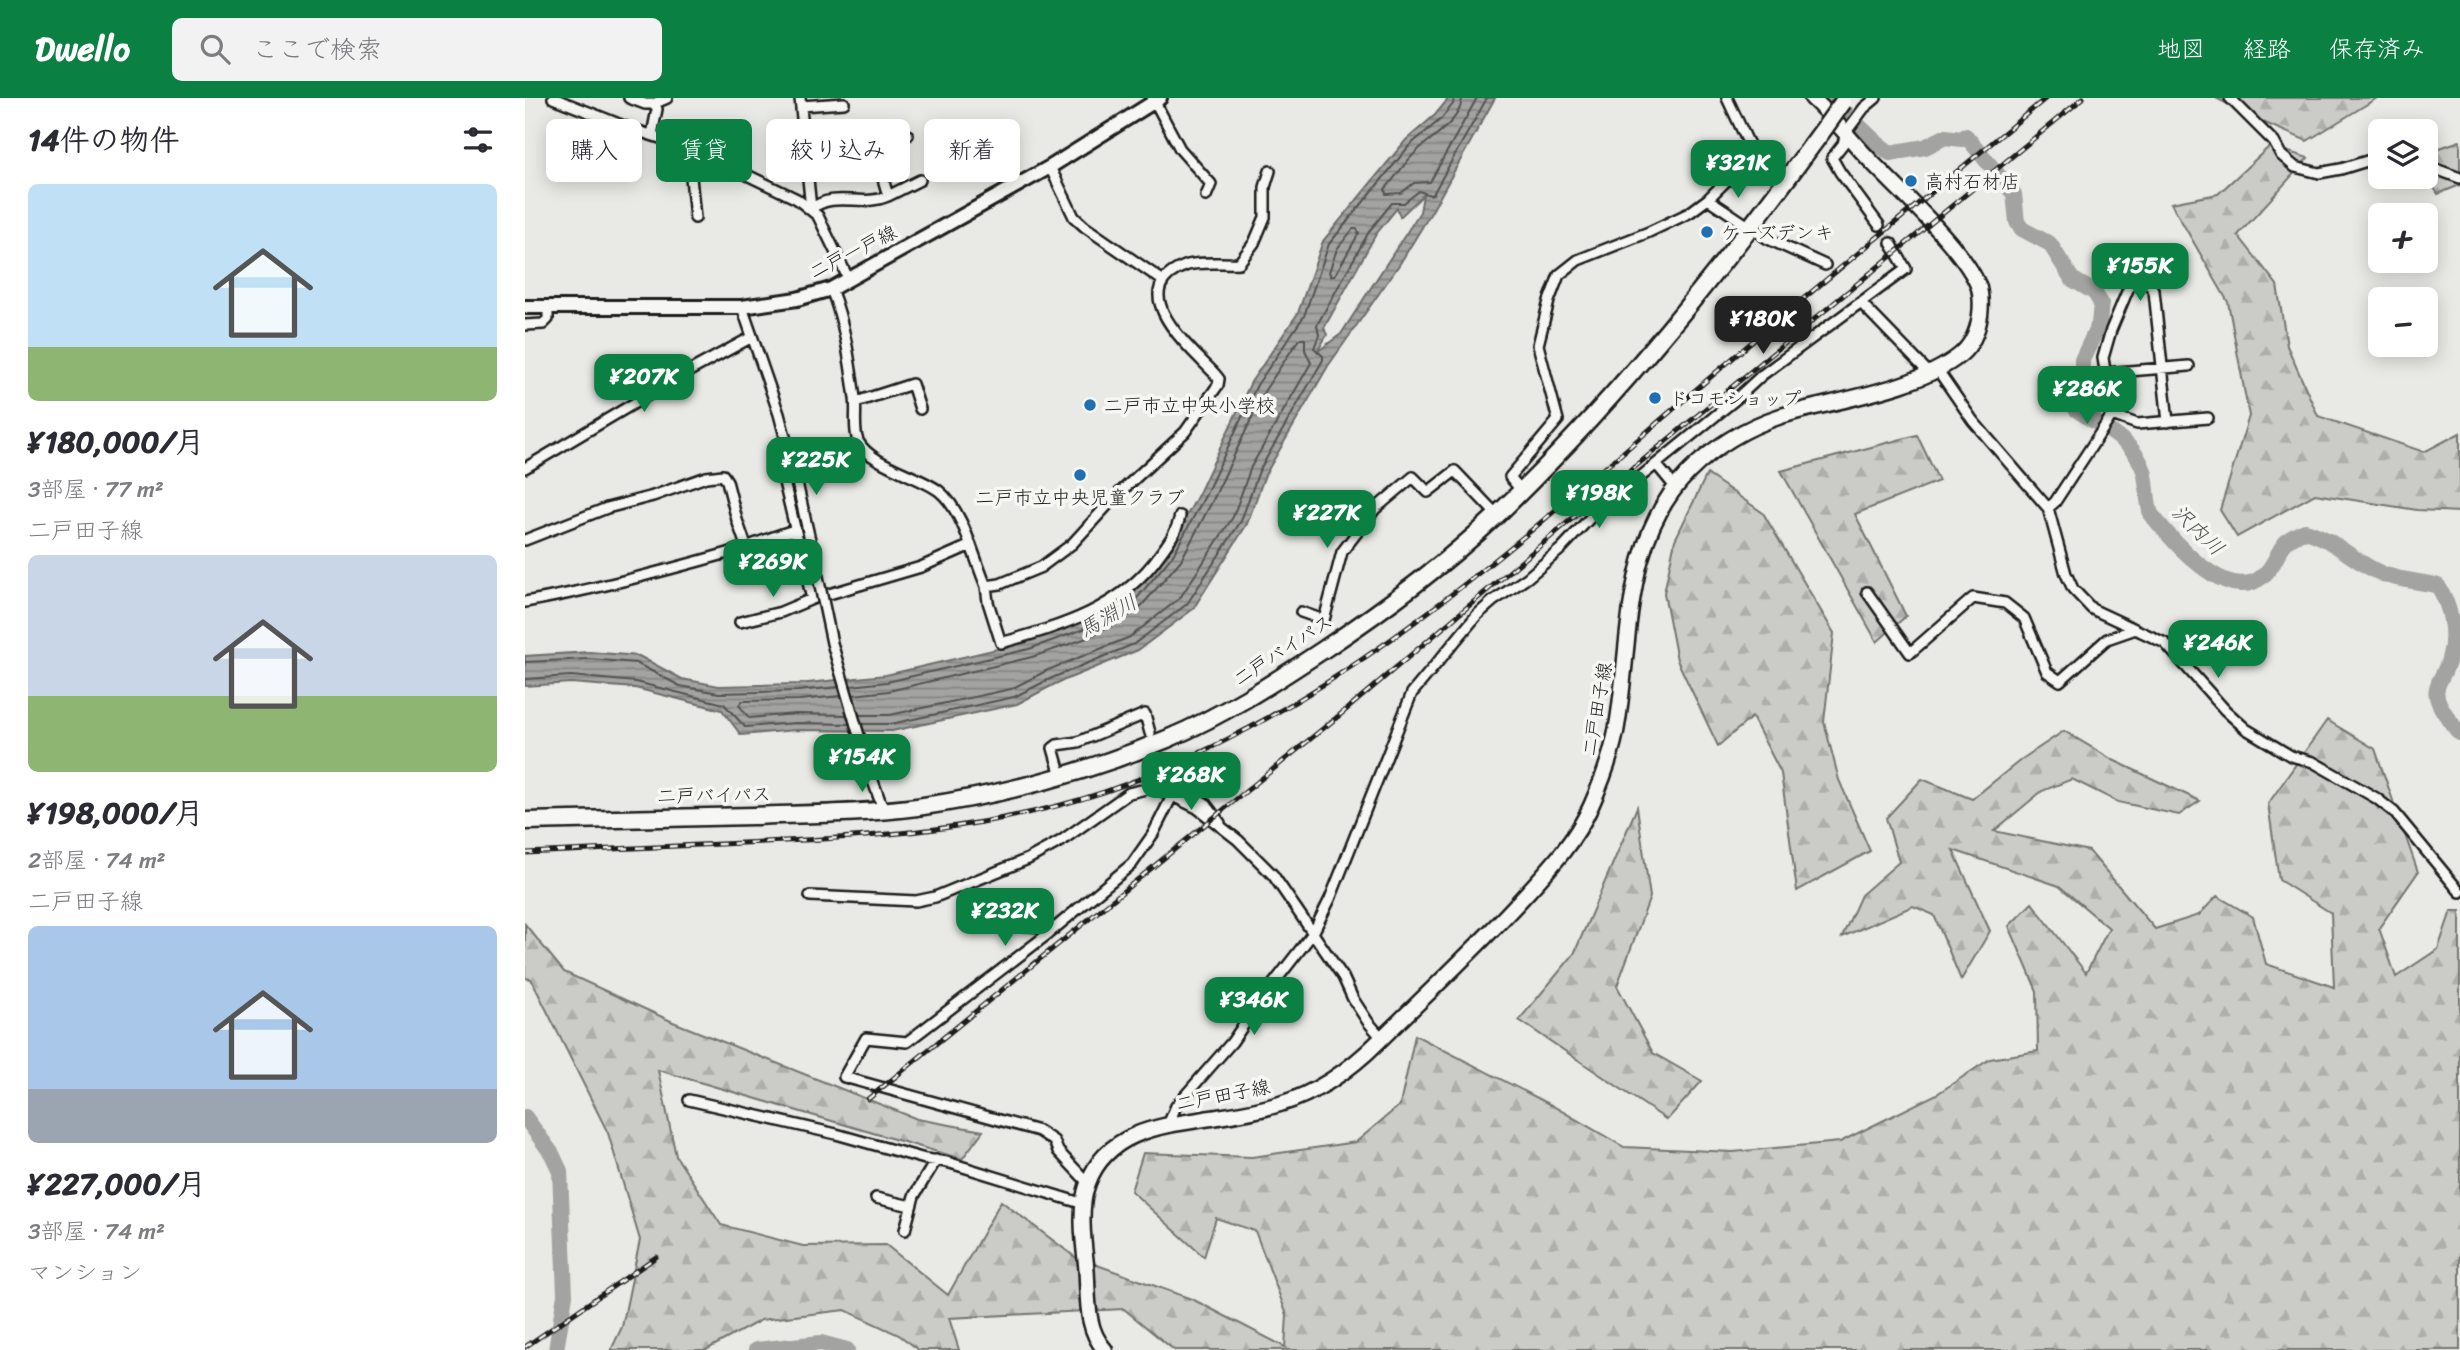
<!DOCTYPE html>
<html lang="ja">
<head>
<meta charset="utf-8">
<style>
  :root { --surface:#fff; --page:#f2f2f3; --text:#2b2b33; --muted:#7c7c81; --accent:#0b8043 }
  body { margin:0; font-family:Sriracha,"Klee One",sans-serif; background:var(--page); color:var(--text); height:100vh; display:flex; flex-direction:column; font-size:26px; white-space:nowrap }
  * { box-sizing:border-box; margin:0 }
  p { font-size:23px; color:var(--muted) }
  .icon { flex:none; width:38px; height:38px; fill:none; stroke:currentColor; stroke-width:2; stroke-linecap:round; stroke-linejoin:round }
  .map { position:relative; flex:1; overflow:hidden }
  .sheet { display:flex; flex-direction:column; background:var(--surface); width:525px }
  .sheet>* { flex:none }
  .banner { position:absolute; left:21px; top:21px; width:665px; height:63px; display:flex; gap:14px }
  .fabs { position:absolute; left:1843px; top:21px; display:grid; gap:14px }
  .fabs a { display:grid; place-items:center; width:70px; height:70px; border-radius:10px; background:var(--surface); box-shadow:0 4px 18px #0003; font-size:35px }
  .price { position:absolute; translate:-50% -60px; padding:0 16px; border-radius:14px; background:var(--accent); color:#fff; font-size:23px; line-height:46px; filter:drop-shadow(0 2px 4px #0008) }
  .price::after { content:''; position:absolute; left:50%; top:42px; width:21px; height:16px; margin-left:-10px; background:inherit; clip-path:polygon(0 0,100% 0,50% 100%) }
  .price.current { background:#222; color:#fff }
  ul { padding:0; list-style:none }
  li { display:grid; align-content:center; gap:14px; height:371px; padding:0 28px }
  li span { display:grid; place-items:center; height:217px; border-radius:10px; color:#555 }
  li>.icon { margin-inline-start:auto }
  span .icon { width:126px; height:126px; fill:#fffc; stroke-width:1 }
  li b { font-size:30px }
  h2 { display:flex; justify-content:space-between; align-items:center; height:84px; padding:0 28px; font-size:30px }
  .tag { padding:0 24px; border-radius:10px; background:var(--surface); box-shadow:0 4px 18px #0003; font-size:24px; line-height:63px }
  .tag.current { background:var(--accent); color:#fff }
  header { display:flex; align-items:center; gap:42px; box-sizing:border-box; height:98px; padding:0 35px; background:var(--accent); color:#fff }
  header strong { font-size:33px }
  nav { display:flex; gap:38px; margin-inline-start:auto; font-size:24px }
  .search { width:490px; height:63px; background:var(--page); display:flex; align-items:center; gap:18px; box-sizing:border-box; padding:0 24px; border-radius:10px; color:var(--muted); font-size:26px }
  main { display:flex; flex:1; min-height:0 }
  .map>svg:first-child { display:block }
  .forest { fill:url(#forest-firs); stroke:#747472; stroke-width:2 }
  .water { fill:url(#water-rules); stroke:#6d6d6c; stroke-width:2; fill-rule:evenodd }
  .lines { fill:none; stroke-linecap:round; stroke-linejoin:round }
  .shore { stroke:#525251; stroke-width:2 }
  .river { stroke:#a3a3a1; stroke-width:16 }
  .street-tunnel { stroke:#c0c0bd; stroke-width:9; stroke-dasharray:9 4.5; stroke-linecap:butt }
  .street-casing { stroke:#1c1c1c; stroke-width:14 }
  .secondary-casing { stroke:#1c1c1c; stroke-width:18 }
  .primary-casing { stroke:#1c1c1c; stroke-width:19 }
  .highway-casing { stroke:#1c1c1c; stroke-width:21 }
  .street { stroke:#f6f6f2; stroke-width:9 }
  .secondary { stroke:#f6f6f2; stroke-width:12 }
  .primary { stroke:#f6f6f2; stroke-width:14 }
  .highway { stroke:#f6f6f2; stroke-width:16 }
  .rail-casing { stroke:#1c1c1c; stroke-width:5 }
  .rail { stroke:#f6f6f2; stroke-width:2.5; stroke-dasharray:8; stroke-linecap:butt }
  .street-bridge-casing { stroke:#1c1c1c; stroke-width:14; stroke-linecap:butt }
  .highway-bridge-casing { stroke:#1c1c1c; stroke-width:21; stroke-linecap:butt }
  .street-bridge { stroke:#f6f6f2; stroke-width:9 }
  .highway-bridge { stroke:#f6f6f2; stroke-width:16 }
  .poi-dot { fill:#1f6fb2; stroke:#f6f6f2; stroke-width:2.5 }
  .labels { text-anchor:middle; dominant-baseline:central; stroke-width:7; stroke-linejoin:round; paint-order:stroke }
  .poi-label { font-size:19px; fill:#1c1c1c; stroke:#f6f6f2; text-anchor:start }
  .street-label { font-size:19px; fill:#1c1c1c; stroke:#f6f6f2 }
  .water-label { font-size:21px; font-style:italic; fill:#525251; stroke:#f6f6f2 }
</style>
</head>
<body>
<header>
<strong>Dwello</strong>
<div class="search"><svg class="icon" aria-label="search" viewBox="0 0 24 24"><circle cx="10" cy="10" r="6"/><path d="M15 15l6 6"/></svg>ここで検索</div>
<nav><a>地図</a><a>経路</a><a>保存済み</a></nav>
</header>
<main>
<section class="sheet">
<h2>14件の物件<svg class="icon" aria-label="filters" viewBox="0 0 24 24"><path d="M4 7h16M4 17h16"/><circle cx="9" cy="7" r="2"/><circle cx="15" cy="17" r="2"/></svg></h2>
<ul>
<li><span style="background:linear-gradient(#bfe0f5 75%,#8fb573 0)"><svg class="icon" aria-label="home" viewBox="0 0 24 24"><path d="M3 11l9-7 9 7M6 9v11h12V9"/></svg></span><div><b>¥180,000/月</b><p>3部屋 · 77 m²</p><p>二戸田子線</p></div></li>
<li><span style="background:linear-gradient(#c9d6e8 65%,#8fb573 0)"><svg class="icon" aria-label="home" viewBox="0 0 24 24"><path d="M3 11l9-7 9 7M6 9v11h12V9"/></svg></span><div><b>¥198,000/月</b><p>2部屋 · 74 m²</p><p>二戸田子線</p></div></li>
<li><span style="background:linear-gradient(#a9c7e8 75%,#9aa5b1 0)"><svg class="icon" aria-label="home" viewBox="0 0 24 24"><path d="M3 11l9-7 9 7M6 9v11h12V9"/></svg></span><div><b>¥227,000/月</b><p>3部屋 · 74 m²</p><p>マンション</p></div></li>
</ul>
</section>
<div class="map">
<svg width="1935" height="1252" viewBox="0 0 1935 1252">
  <defs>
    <pattern id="forest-firs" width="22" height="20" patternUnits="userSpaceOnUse" patternTransform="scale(1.75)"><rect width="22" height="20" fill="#cbcbc7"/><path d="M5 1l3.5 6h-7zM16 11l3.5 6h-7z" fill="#aeaeaa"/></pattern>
    <pattern id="water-rules" width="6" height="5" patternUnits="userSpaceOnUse" patternTransform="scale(1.75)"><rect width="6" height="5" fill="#a3a3a1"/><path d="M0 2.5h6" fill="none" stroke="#848482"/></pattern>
  </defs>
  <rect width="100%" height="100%" fill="#e9e9e5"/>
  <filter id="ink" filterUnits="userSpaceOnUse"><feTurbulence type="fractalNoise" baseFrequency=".0143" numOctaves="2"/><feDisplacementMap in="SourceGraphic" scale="14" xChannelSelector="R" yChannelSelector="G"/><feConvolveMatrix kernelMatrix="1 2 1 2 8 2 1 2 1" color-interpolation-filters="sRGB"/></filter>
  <g filter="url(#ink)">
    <path class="forest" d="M 1691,0 L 1852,0 L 1782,43 L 1738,24 Z
      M 1935,43 L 1935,87 L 1913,96 L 1901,77 L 1900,55 Z
      M 1745,48 L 1783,60 L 1713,137 L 1752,187 L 1762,248 L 1793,318 L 1899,354 L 1935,335 L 1935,414 L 1892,412 L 1790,396 L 1712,439 L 1695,412 L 1724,318 L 1703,204 L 1646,105 L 1693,96 Z
      M 1392,337 L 1414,383 L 1330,416 L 1381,518 L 1352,544 L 1256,373 Z
      M 1182,376 L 1238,415 L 1309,535 L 1299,624 L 1314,682 L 1345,753 L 1272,793 L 1256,675 L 1227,619 L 1193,648 L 1152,562 L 1139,495 L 1150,442 Z
      M 1802,622 L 1850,651 L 1893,774 L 1854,830 L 1871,879 L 1913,851 L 1926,813 L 1935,813 L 1935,1252 L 649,1252 L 599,1211 L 424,1220 L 434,1252 L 394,1252 L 374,1237 L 320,1212 L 236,1222 L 181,1252 L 86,1252 L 97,1229 L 115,1142 L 83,1035 L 6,881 L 0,880 L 0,826 L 39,874 L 148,924 L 392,1021 L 458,1033 L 437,1061 L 133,972 L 151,1058 L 196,1127 L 278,1148 L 361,1147 L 423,1197 L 476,1103 L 550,1159 L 669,1202 L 760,1249 L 762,1217 L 730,1133 L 691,1120 L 679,1159 L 606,1093 L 618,1055 L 727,1059 L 831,1044 L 875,1007 L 890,937 L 1026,1007 L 1099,1049 L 1208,1054 L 1315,1044 L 1412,996 L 1465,961 L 1513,953 L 1512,893 L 1484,828 L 1507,805 L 1561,875 L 1584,830 L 1534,788 L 1428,752 L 1465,833 L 1436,882 L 1409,817 L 1388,808 L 1317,839 L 1336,797 L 1374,764 L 1361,720 L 1397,681 L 1447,701 L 1497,661 L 1539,633 L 1588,662 L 1675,703 L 1654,717 L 1593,704 L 1547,681 L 1517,693 L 1469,733 L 1564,753 L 1630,831 L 1674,817 L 1692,798 L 1728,819 L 1741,866 L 1809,889 L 1806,815 L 1754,782 L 1743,706 Z
      M 1112,709 L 1125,799 L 1092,888 L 1128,955 L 1177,983 L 1142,1022 L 994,922 L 1049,856 Z"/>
    <path class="water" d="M 924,0 L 970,0 L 907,113 L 874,167 L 803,268 L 740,377 L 722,426 L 668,511 L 613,552 L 530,586 L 492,606 L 367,633 L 271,632 L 216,637 L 197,612 L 110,590 L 46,585 L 0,588 L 0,558 L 64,554 L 114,558 L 157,581 L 194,588 L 273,586 L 361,577 L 502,544 L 556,525 L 602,500 L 642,454 L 674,395 L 726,284 L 773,215 L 798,143 L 881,42 L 910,17 ZM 898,97 L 895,114 L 816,236 L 792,254 L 802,237 L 799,230 L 851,136 L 872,110 L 875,119 Z"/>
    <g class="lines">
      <path class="shore" d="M 937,0 C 936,24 907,38 892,53 C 880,64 871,79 860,91 L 861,96 L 876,95 L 889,85 L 905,84 L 952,0
        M 828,131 L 832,131 L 834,135 L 810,177 L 806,178 L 804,174 L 812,151 Z
        M 0,564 L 64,561 L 111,565 L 155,588 L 194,595 L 273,593 L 314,589
        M 0,581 L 46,578 L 111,584 L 199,606 L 220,629 L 271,625 L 324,626
        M 326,588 L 362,584 L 504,551 L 559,531 L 608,505 L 648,457 L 680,398 L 732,287 L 779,218 L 804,146 L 885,47 L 916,21 L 928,6 L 929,0
        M 328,597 L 364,593 L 507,559 L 562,540 L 612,513 L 656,462 L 688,402 L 740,292 L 774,241 L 780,241 L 780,252 L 786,265 L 726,369 L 708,419 L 655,500 L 605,539 L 523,572 L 486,591 L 365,617 L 334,617
        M 316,598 L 274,602 L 217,603 L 214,607 L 224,620 L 271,616 L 322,617
        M 337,626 L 366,626 L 489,599 L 527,580 L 609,546 L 662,506 L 716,423 L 734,373 L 798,262 L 798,258 L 789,250 L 794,237 L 792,227 L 845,132 L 867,105 L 879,105 L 894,93 L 905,97 L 908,96 L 962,0"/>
      <path class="river" d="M 1305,0 L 1353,46 L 1365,55 L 1400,49 L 1420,39 L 1437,41 L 1441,38 L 1489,96 L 1492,124 L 1497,131 L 1525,146 L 1547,181 L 1569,194 L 1576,205 L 1574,226 L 1557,262 L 1557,295 L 1551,305 L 1551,311 C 1575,329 1609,341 1619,373 C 1623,387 1621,401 1626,416 C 1645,440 1702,509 1738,478 C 1757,461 1749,444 1780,433 C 1810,441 1830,465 1858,476 C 1876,483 1895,483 1913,488 C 1925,507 1931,534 1925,557 C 1919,586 1900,587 1921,617 C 1926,624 1929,630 1935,635
        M 0,1019 L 27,1056 L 35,1073 L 40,1197 L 31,1252
        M 231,1252 L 296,1245 L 322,1252"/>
      <path class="street-tunnel" d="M 1354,127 L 1366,145
        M 627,643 L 641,681"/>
      <defs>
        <path id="street" d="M 28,0 L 104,30 L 166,50 L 272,101 L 293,118 L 324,182
          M 104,0 L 120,6 L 128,6 L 132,11 L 127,37
          M 275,0 L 286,111
          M 628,0 L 655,51 L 686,86 L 681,98
          M 1351,0 L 1339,10 L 1321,34 L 1318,46 L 1307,60 L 1315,74 L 1354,127
          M 1705,0 L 1749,44 L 1756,57 L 1770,69 L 1794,75 L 1816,71 L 1855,59
          M 128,6 L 142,0
          M 276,8 L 319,5
          M 166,50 L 164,59 L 170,120
          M 1900,67 L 1935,80
          M 525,69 L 549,119 L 560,129 L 637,182
          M 363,98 L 395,82
          M 1183,101 L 1243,141 L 1300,167
          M 286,111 C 310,92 337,110 363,98 L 348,46 L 383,37
          M 306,191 C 320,226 325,264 330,300 C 332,313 328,331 333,343 C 345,367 395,378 414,393 C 438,412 449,460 461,488 L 475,486 L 516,469 L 547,446 L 589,400 L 660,334 L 693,287 L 694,281 L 689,275 C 665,250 597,192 660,168 C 672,163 700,166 714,165 L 729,145 L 740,119 L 740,89 L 745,73
          M 1337,206 L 1404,275
          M 217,209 L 254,316 L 270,376 L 288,455
          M 0,227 L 18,226 L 23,221 L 23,208
          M 1412,271 L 1448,323 L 1523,410 L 1541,476 L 1548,491 L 1567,511 L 1640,545 L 1700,612 L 1721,631 L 1766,658 L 1788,664 L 1851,700 L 1869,714 L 1935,794
          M 1580,275 L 1664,268
          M 331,304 L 387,286 L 395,311
          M 1587,317 L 1612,326 L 1683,320
          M 263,350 L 253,357 L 254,363 L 287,501 L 396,469 L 446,447
          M 1131,366 L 1150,389
          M 0,370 L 157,277 L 227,239
          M 996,392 L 985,379 L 1033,322 L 1013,247 L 1024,203 L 1034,177 L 1053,162 L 1124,134 L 1164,115 L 1183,101 L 1201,83 L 1235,70 L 1202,0
          M 1523,410 L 1530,404 L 1587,317 L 1578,260 L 1586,232 L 1604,189 L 1608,186 L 1622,184 L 1629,193 L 1643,324
          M 0,442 L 82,410 L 128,398 L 181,379 L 198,377 L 202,383 L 212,422 L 221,448
          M 461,488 L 463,504 L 476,545 C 536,528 597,511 635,456 C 644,444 652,433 655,418
          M 1342,494 L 1385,555 L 1448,500 L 1480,505 L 1499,520 L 1522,574 L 1535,583 L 1582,541 L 1608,532
          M 0,504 C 68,492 136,474 203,455 C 225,448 247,439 269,432
          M 776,514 L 799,522 L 817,454 L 850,411 L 888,379 L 903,394 L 930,373 L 972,417
          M 215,524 L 256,514 L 287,501
          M 344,672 L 358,711
          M 536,678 L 528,650 L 532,647 L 553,644 L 620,616 L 625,635
          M 641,681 L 680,705 L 695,725
          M 285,798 L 391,803 L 410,799 L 503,761 L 536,743 L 604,695 L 629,689 L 672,710 L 713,742 L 748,777 L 818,879 L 828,901 L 843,924 L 857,940
          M 480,826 L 530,830
          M 164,1002 L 311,1036 L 400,1061 L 422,1064 L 559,1106
          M 643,1027 L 651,1008 L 707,944 L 735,903 L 788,835 L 805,801 L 887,595 L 952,517 L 968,503 L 1002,480 L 1036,451 L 1065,420 L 1211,301 L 1237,277 L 1381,171 L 1366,145
          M 563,1085 L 533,1053 L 529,1043 L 514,1033 L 319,979 L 341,940 L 382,944 L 519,839 L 607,766 L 628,736 L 648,696
          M 351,1100 L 386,1108
          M 380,1132 L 389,1098 L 411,1062"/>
        <path id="secondary" d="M 0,209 L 217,209 L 272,201 L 306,191 L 525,69 L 635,0"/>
        <path id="primary" d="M 580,1252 C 559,1229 564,1197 561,1166 C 558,1141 554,1109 563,1085 C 583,1030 643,1027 693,1019 C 714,1016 735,1012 755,1006 C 792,995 827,970 854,943 C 899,899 946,855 989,809 C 1018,777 1048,748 1066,708 C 1078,681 1089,652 1093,622 C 1106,538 1099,439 1164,374 C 1189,349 1222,329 1256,318 C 1309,302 1392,292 1435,257 C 1447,247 1453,232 1455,217 C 1456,209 1456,198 1454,190 C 1441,152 1372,91 1342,59 C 1324,40 1307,18 1287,0"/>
        <path id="highway" d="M 0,723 C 76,721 152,719 228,718 C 282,716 338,716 392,709 C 477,697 563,674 642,641 C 697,618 748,585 798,552 C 858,512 919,467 972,417 C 1095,299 1200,166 1301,28"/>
      </defs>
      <use href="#street" class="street-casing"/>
      <use href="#secondary" class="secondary-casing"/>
      <use href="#primary" class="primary-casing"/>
      <use href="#highway" class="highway-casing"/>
      <use href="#street" class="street"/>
      <use href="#secondary" class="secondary"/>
      <use href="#primary" class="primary"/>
      <use href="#highway" class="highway"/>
      <defs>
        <path id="rail" d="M 0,755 C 80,751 159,748 239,744 C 354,739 468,731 579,694 C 813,614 996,441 1181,283 C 1293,187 1408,94 1521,0
          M 343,1001 L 816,616 L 1049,419 L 1558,0
          M 0,1249 L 131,1159"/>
      </defs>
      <use href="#rail" class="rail-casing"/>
      <use href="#rail" class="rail"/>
      <defs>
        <path id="street-bridge" d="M 288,455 L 307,545 L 344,672"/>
        <path id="highway-bridge" d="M 1301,28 L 1318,4"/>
      </defs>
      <use href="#street-bridge" class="street-bridge-casing"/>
      <use href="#highway-bridge" class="highway-bridge-casing"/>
      <use href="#street-bridge" class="street-bridge"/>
      <use href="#highway-bridge" class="highway-bridge"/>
    </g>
  </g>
  <g class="poi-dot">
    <circle cx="1386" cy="83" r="7"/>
    <circle cx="1182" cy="134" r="7"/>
    <circle cx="1130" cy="300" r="7"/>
    <circle cx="565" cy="307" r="7"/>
    <circle cx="555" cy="377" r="7"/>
  </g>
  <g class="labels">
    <g class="poi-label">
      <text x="1400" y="83">高村石材店</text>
      <text x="1196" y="134">ケーズデンキ</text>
      <text x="1144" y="300">ドコモショップ</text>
      <text x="579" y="307">二戸市立中央小学校</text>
      <text x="555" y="399" text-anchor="middle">二戸市立中央児童クラブ</text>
    </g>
    <g class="street-label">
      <text transform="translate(328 154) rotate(-27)">二戸一戸線</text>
      <text transform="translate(758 552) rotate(-33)">二戸バイパス</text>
      <text transform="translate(1072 611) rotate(-80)">二戸田子線</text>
      <text transform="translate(189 697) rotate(-1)">二戸バイパス</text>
      <text transform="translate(698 997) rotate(-11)">二戸田子線</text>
    </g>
    <g class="water-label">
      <text transform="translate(1673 432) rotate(44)">沢内川</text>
      <text transform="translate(583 518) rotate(-30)">馬淵川</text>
    </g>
  </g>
</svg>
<div class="fabs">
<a><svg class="icon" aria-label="layers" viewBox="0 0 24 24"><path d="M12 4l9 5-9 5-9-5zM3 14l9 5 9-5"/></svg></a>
<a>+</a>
<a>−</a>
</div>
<b class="price" style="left:1213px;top:102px">¥321K</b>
<b class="price" style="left:1615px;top:205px">¥155K</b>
<b class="price current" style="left:1238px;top:258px">¥180K</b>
<b class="price" style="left:119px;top:316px">¥207K</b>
<b class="price" style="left:1562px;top:328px">¥286K</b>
<b class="price" style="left:291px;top:399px">¥225K</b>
<b class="price" style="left:1074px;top:432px">¥198K</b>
<b class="price" style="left:802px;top:452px">¥227K</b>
<b class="price" style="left:248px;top:501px">¥269K</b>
<b class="price" style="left:1693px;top:582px">¥246K</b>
<b class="price" style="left:337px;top:696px">¥154K</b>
<b class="price" style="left:666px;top:714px">¥268K</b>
<b class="price" style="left:480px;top:850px">¥232K</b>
<b class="price" style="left:729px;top:939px">¥346K</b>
<div class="banner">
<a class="tag">購入</a>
<a class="tag current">賃貸</a>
<a class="tag">絞り込み</a>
<a class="tag">新着</a>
</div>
</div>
</main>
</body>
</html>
